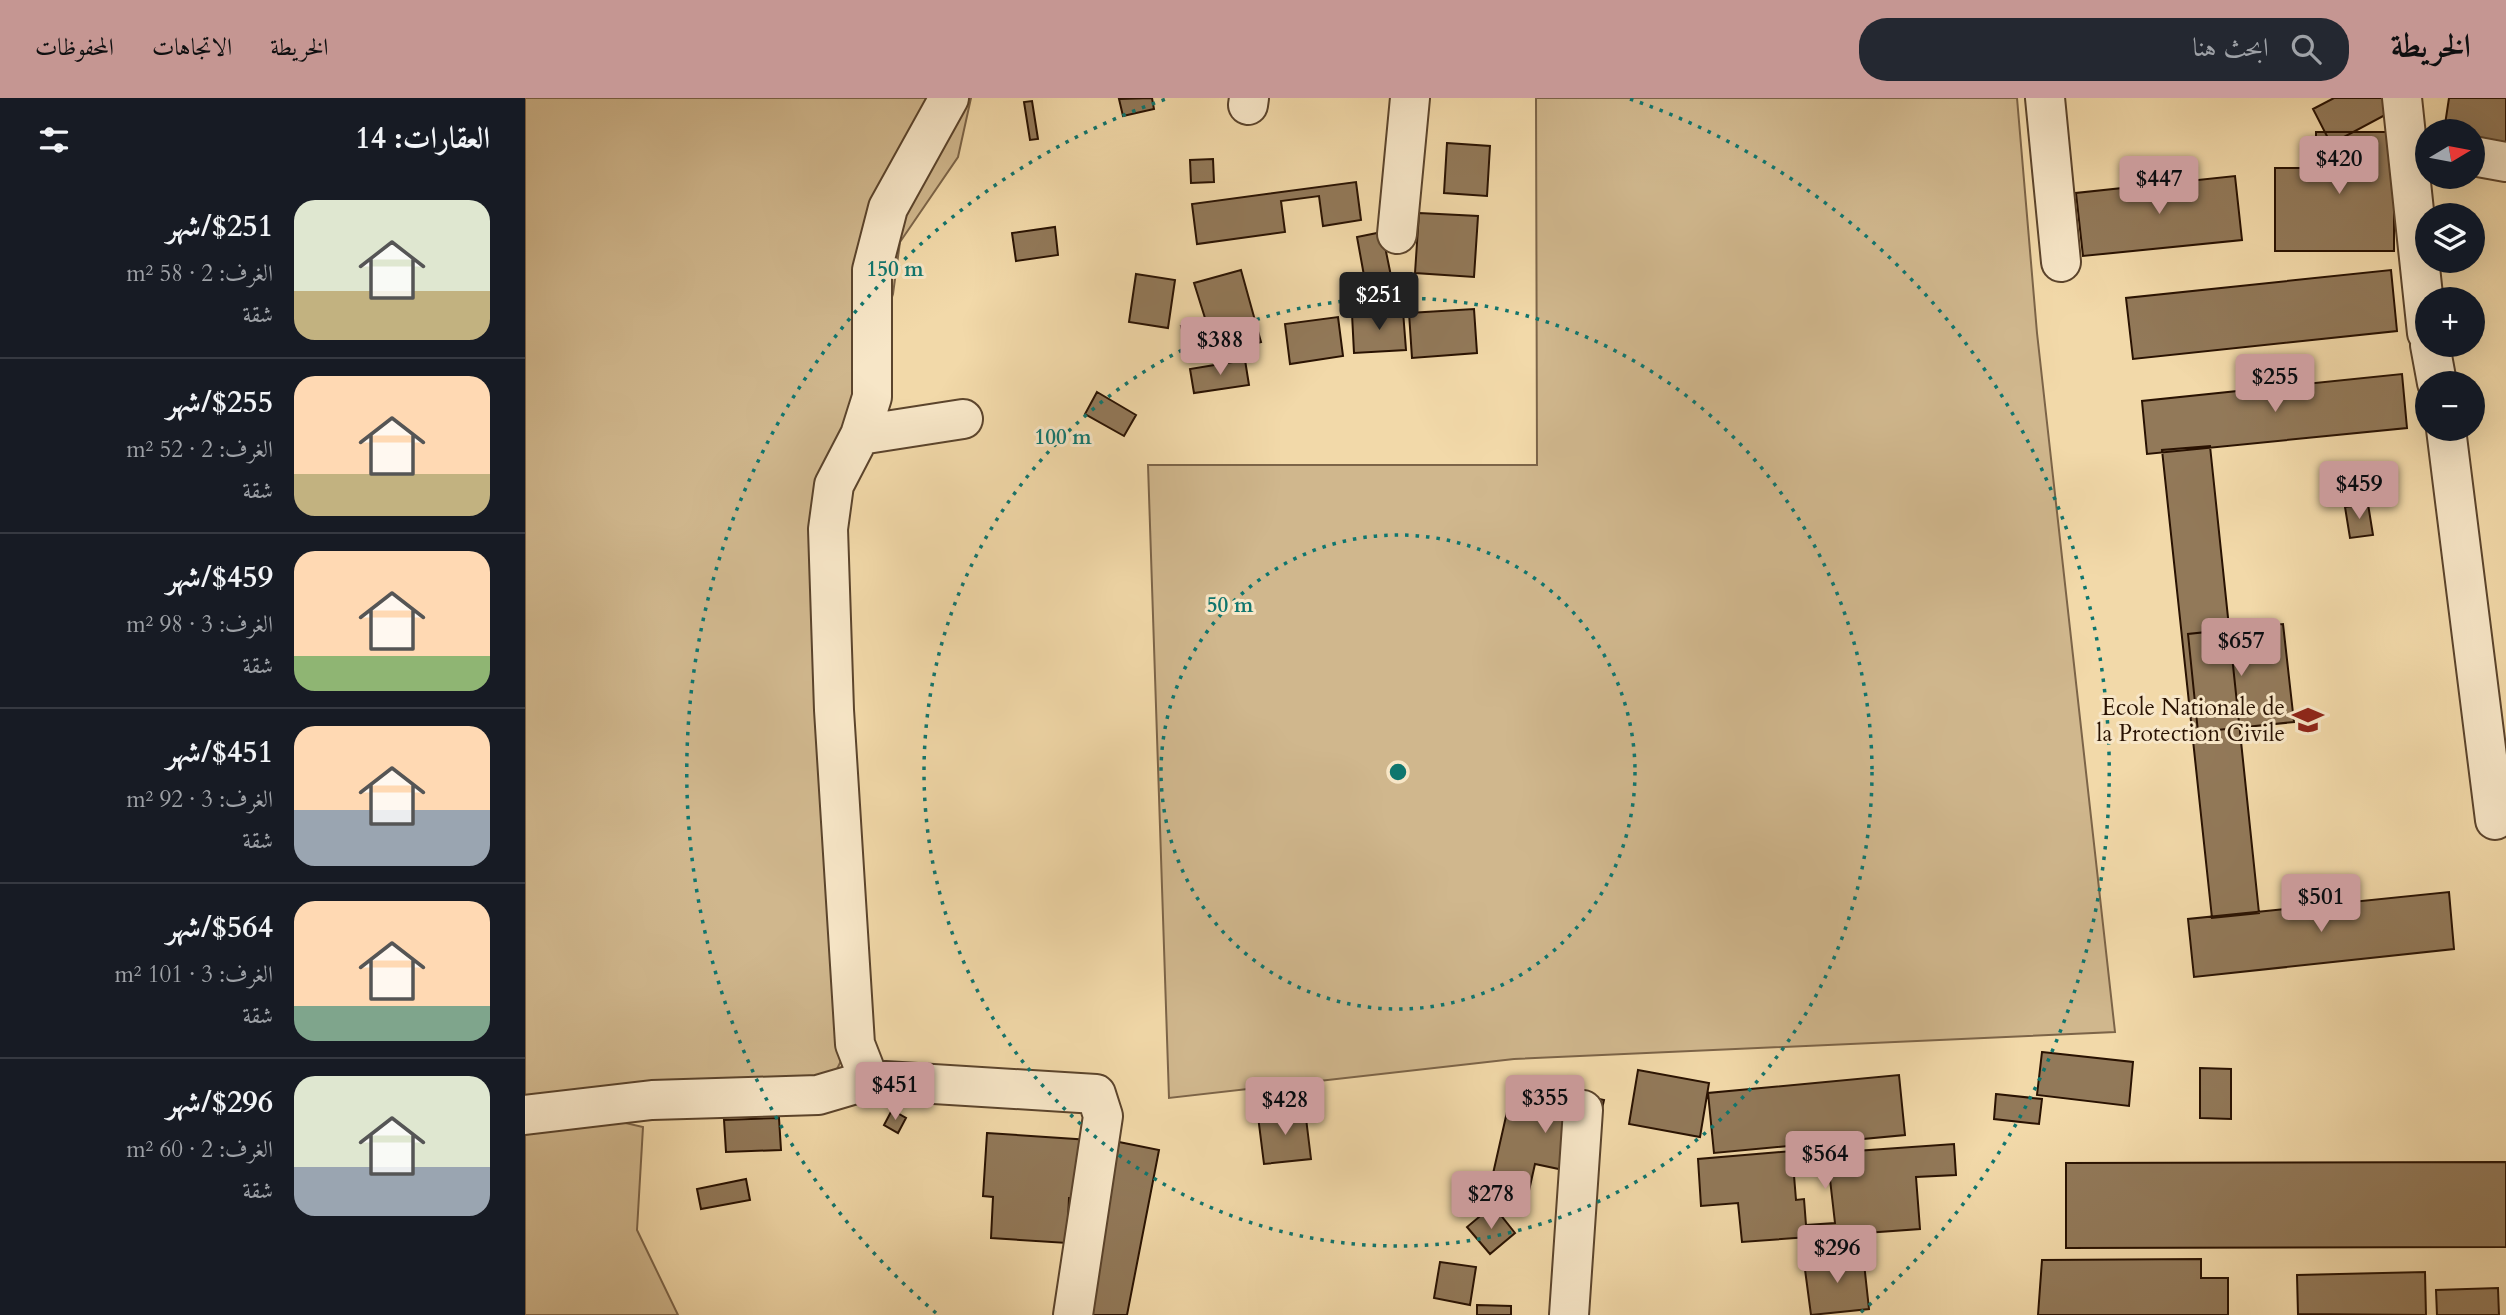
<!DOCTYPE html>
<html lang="ar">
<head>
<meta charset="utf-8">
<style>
  :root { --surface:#171b24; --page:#242831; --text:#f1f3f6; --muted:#9ea1a6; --line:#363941; --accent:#c59692 }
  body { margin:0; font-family:Cardo,Amiri,serif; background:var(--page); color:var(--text); direction:rtl; height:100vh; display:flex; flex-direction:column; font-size:26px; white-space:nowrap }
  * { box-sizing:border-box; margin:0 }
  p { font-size:23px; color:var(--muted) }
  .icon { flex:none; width:38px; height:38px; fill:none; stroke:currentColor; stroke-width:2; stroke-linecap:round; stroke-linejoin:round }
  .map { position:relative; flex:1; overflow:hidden; direction:ltr }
  .sheet { display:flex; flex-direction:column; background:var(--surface); width:525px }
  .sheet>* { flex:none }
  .needle { width:46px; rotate:80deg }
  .tools { position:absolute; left:1890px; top:21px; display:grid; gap:14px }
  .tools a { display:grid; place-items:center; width:70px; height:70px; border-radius:50%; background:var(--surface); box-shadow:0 7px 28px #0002; font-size:35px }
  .price { position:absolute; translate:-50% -60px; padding:0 16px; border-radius:7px; background:var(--accent); color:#111; font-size:23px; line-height:46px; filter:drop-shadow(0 2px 4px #0008) }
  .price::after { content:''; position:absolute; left:50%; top:42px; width:21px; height:16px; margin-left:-10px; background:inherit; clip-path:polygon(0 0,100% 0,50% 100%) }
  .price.selected { background:#222; color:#fff }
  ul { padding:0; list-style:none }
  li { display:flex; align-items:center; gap:21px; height:175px; padding:0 35px }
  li+li { border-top:2px solid var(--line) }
  li span { display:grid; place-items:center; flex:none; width:196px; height:140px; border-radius:21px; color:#555 }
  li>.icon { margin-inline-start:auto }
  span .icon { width:84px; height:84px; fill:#fffc; stroke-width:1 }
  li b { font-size:30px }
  h2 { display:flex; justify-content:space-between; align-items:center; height:84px; padding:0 35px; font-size:30px }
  header { display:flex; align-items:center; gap:42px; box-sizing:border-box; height:98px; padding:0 35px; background:var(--accent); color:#111 }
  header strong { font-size:33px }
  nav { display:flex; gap:38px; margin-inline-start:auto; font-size:24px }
  .search { width:490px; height:63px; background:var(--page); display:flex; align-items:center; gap:18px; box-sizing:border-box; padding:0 24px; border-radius:28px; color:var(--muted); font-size:26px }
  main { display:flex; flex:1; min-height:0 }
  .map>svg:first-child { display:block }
  .green { fill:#d0b78d; stroke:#7c6448; stroke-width:2 }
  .building { fill:#927959; stroke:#291202; stroke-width:2 }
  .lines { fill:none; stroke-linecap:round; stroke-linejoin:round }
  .street-casing { stroke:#5b442c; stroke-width:42 }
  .street { stroke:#f7e6c7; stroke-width:38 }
  .ring { fill:none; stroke:#0f766e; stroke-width:3.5; stroke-dasharray:3.5 7 }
  .labels { text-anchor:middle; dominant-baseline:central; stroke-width:6; stroke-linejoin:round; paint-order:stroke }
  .poi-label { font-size:23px; fill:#291202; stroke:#f7e6c7; text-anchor:end }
  .centre { fill:#0f766e; stroke:#f7e6c7; stroke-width:3.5 }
  .ring-label { font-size:21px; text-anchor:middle; font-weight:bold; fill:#0f766e; stroke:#f7e6c7; stroke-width:6; stroke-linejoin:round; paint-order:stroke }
</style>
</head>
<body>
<header>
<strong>الخريطة</strong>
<div class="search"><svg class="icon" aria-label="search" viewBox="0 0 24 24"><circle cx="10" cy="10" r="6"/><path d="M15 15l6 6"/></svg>ابحث هنا</div>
<nav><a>الخريطة</a><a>الاتجاهات</a><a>المحفوظات</a></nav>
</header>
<main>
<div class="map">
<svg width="1981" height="1217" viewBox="0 0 1981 1217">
  <rect width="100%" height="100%" fill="#f2d9a9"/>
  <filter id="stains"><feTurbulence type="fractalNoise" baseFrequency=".00286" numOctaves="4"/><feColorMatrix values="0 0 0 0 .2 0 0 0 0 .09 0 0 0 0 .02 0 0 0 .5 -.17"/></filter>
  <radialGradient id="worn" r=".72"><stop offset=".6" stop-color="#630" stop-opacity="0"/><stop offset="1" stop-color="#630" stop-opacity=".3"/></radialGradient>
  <path class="green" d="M 0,0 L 446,0 L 433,59 L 375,144 L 368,196 L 315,353 L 320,955 L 311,973 L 296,989 L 0,999 Z
    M 1011,0 L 1492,0 L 1512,235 L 1590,934 L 989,961 L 644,1000 L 623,367 L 1012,367 Z
    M 0,1002 L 118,1029 L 112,1132 L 153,1217 L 0,1217 Z"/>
  <path class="building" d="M 627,0 L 629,11 L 598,18 L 594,1 Z
    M 1809,0 L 1870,0 L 1875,9 L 1806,46 L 1788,11 Z
    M 1924,0 L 1981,0 L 1981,52 L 1948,47 L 1948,33 L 1919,33 Z
    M 507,3 L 513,41 L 505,42 L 499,4 Z
    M 1791,34 L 1869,34 L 1869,153 L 1750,153 L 1750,70 L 1791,70 Z
    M 922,45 L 965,48 L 962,98 L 919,95 Z
    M 688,61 L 689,84 L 666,85 L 665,62 Z
    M 1710,78 L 1717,142 L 1558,158 L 1551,95 Z
    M 831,84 L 836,122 L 798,128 L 794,98 L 756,103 L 760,134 L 672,146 L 667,106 Z
    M 894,115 L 953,118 L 949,179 L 890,175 Z
    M 530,129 L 533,157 L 491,163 L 487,135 Z
    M 857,134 L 866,178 L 840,183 L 832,139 Z
    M 716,172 L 736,244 L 695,256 L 688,234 L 660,243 L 656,228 L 680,220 L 669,185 Z
    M 1866,172 L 1872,233 L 1608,261 L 1601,200 Z
    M 611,176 L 650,182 L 643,230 L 604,224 Z
    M 949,211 L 952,255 L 887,260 L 884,215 Z
    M 878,213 L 881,252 L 829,255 L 827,216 Z
    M 813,219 L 818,258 L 765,266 L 760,226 Z
    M 720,262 L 724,287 L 669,295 L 665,271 Z
    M 1877,276 L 1882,330 L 1622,356 L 1617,303 Z
    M 572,294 L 611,317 L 599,338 L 560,316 Z
    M 1685,348 L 1734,815 L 1687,820 L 1637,352 Z
    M 1843,406 L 1848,437 L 1825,440 L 1820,409 Z
    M 1758,526 L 1769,624 L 1673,634 L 1663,536 Z
    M 1924,794 L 1929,851 L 1669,879 L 1663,821 Z
    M 1517,954 L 1608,964 L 1604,1008 L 1512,997 Z
    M 1675,970 L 1706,971 L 1706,1021 L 1675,1020 Z
    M 1113,972 L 1184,985 L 1175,1039 L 1104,1026 Z
    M 1374,977 L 1380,1037 L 1189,1055 L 1183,995 Z
    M 989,983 L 1079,1002 L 1062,1077 L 1010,1066 L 1003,1097 L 965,1089 Z
    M 1471,996 L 1517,1001 L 1514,1026 L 1469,1021 Z
    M 367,1012 L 381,1020 L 373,1035 L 359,1027 Z
    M 780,1012 L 786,1061 L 739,1066 L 733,1018 Z
    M 254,1020 L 256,1052 L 201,1054 L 199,1022 Z
    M 462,1035 L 565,1042 L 562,1101 L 544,1100 L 542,1145 L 466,1140 L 468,1099 L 458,1098 Z
    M 594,1044 L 634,1052 L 602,1217 L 560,1217 Z
    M 1429,1046 L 1431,1077 L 1391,1079 L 1395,1131 L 1217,1144 L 1213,1105 L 1176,1108 L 1173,1061 L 1267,1053 L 1271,1102 L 1279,1101 L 1281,1127 L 1310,1125 L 1302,1055 Z
    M 1981,1064 L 1981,1149 L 1541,1150 L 1541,1065 Z
    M 221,1081 L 225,1102 L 176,1111 L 172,1091 Z
    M 960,1114 L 967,1121 L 974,1115 L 990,1135 L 965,1156 L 942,1129 Z
    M 1338,1156 L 1344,1211 L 1286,1217 L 1279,1164 Z
    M 1676,1161 L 1676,1180 L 1703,1180 L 1703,1217 L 1513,1217 L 1517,1162 Z
    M 915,1164 L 951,1169 L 945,1207 L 909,1200 Z
    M 1900,1174 L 1901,1217 L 1773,1216 L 1772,1177 Z
    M 1973,1190 L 1974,1217 L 1912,1217 L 1911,1192 Z
    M 952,1207 L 986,1208 L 986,1217 L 952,1217 Z"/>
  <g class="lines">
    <defs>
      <path id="street" d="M 1520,0 L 1536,164
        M 1877,0 L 1902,235
        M 723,7 L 724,0
        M 1948,58 L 1981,64
        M 872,136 L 885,0
        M 1905,247 L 1912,285
        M 1921,331 L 1970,722
        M 335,337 L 438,321
        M 344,982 L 571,996 L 578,1018 L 548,1217
        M 0,1017 L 127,1002 L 293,997 L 344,982 L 330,946 L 309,612 L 303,431 L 309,387 L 335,337 L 347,299 L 347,172 L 363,110 L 424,0
        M 1044,1217 L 1058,1012"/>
    </defs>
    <use href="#street" class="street-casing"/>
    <use href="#street" class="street"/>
  </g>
  <g class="ring">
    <circle cx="873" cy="674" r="237"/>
    <circle cx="873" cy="674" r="474"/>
    <path d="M411 1215A712 712 0 0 1 641 1M1105 1A712 712 0 0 1 1335 1215"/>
  </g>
  <defs>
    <symbol id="university-bare" viewBox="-9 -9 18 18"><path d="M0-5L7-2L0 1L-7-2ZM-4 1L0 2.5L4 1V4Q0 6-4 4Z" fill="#8f2418" stroke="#f7e6c7" stroke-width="2.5" paint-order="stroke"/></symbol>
  </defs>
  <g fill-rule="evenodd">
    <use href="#university-bare" x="1761" y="600" width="44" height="44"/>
  </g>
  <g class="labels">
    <g class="poi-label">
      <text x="1760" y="609">Ecole Nationale de<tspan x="1760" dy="26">la Protection Civile</tspan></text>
    </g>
  </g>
  <circle cx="873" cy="674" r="10" class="centre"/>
  <g class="ring-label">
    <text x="370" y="178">150 m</text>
    <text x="538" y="346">100 m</text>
    <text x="705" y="514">50 m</text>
  </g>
  <rect width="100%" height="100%" filter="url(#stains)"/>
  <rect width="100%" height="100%" fill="url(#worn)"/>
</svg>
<div class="tools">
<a><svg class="needle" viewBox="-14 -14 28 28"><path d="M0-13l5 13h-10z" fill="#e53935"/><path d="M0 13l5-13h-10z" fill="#9ea1a6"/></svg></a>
<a><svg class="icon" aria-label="layers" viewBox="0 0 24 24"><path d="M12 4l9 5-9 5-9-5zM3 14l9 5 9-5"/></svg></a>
<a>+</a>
<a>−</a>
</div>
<b class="price" style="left:1814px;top:98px">$420</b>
<b class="price" style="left:1634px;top:118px">$447</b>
<b class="price selected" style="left:854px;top:234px">$251</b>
<b class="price" style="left:695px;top:279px">$388</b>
<b class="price" style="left:1750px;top:316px">$255</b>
<b class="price" style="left:1834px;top:423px">$459</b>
<b class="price" style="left:1716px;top:580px">$657</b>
<b class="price" style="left:1796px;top:836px">$501</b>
<b class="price" style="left:370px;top:1024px">$451</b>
<b class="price" style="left:1020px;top:1037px">$355</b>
<b class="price" style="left:760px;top:1039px">$428</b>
<b class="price" style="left:1300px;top:1093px">$564</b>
<b class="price" style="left:966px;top:1133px">$278</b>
<b class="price" style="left:1312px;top:1187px">$296</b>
</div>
<section class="sheet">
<h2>العقارات: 14<svg class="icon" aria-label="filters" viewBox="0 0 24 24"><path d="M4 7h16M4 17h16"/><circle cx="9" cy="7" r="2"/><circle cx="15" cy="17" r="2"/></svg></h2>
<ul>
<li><span style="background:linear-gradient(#dfe7d0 65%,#c2b280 0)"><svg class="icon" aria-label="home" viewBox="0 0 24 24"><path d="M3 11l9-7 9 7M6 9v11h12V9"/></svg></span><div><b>$251/شهر</b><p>الغرف: 2 · 58 m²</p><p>شقة</p></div></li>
<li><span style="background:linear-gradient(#ffd9b3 70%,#c2b280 0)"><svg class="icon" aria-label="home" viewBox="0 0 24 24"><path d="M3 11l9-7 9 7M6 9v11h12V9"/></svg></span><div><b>$255/شهر</b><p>الغرف: 2 · 52 m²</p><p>شقة</p></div></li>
<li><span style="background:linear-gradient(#ffd9b3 75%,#8fb573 0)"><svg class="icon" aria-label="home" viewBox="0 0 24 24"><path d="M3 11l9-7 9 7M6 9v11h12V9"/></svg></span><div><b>$459/شهر</b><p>الغرف: 3 · 98 m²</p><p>شقة</p></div></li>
<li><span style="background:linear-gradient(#ffd9b3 60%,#9aa5b1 0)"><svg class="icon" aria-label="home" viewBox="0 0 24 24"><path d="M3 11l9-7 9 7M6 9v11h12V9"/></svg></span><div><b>$451/شهر</b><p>الغرف: 3 · 92 m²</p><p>شقة</p></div></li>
<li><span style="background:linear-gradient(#ffd9b3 75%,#7fa58c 0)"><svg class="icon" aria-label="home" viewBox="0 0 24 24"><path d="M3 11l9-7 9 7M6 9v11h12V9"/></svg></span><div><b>$564/شهر</b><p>الغرف: 3 · 101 m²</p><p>شقة</p></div></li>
<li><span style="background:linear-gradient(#dfe7d0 65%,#9aa5b1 0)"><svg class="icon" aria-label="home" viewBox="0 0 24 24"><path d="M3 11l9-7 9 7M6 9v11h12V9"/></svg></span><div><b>$296/شهر</b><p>الغرف: 2 · 60 m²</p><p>شقة</p></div></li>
</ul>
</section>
</main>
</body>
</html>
